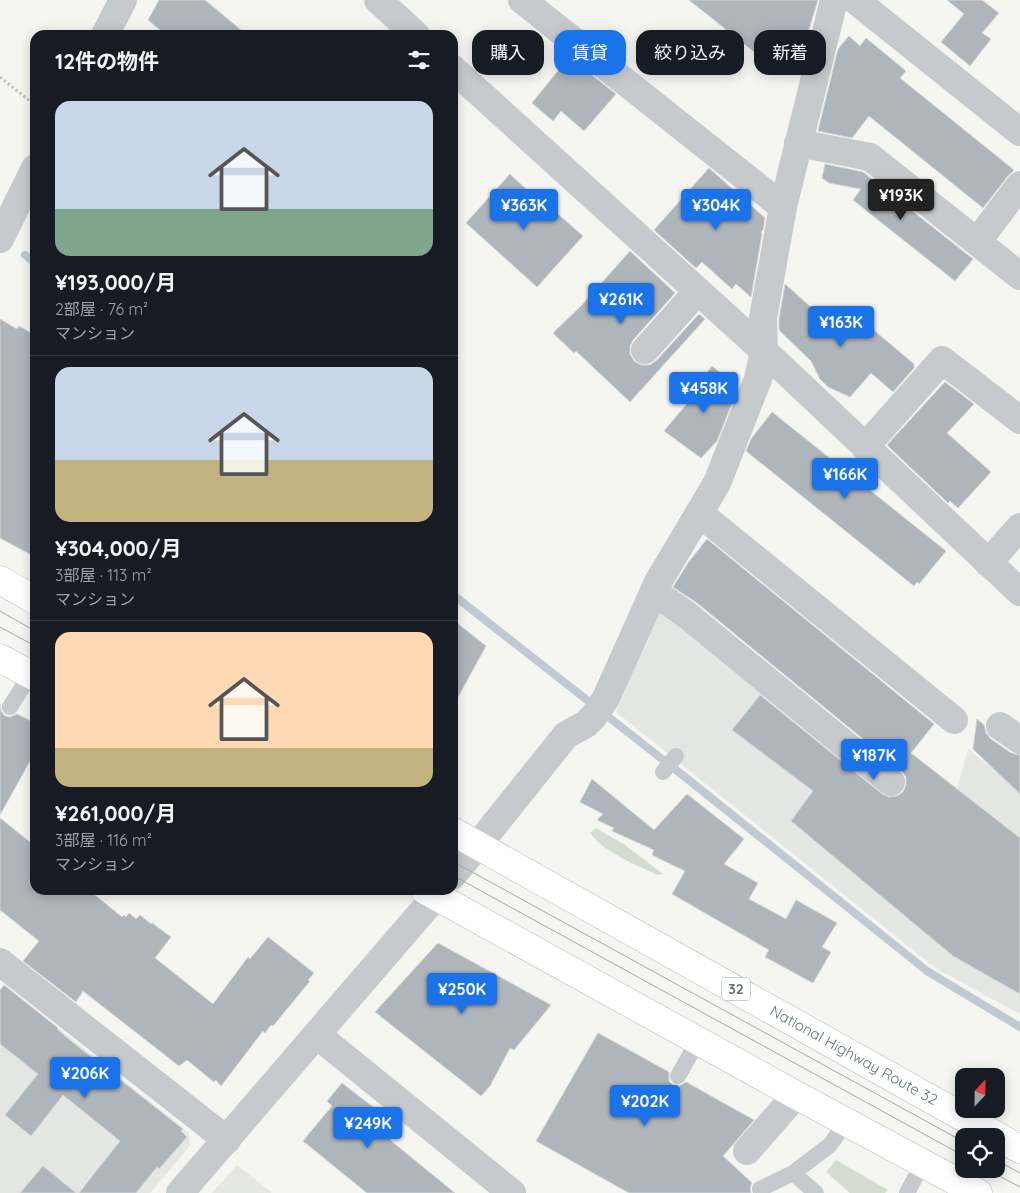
<!DOCTYPE html>
<html lang="ja">
<head>
<meta charset="utf-8">
<style>
  :root { --surface:#171b24; --page:#20242c; --text:#f1f3f6; --muted:#9ea1a6; --line:#363941; --accent:#1a73e8 }
  body { margin:0; font-family:Quicksand,"Noto Sans JP",sans-serif; background:var(--page); color:var(--text); height:100vh; display:flex; flex-direction:column; font-size:19px; white-space:nowrap }
  * { box-sizing:border-box; margin:0 }
  p { font-size:16px; color:var(--muted) }
  .icon { flex:none; width:28px; height:28px; fill:none; stroke:currentColor; stroke-width:2; stroke-linecap:round; stroke-linejoin:round }
  .map { position:relative; flex:1; overflow:hidden }
  .details { position:absolute; left:30px; top:30px; width:428px; height:865px; display:flex; flex-direction:column; background:var(--surface); border-radius:15px; box-shadow:0 2px 12px #0003 }
  .details>* { flex:none }
  .banner { position:absolute; left:472px; top:30px; width:472px; height:45px; display:flex; gap:10px }
  .needle { width:32px; rotate:22deg }
  .fabs { position:absolute; left:955px; top:1068px; display:grid; gap:10px }
  .fabs a { display:grid; place-items:center; width:50px; height:50px; border-radius:10px; background:var(--surface); box-shadow:0 2px 12px #0003; font-size:25px }
  .price { position:absolute; translate:-50% -42px; padding:0 11px; border-radius:5px; background:var(--accent); color:#fff; font-size:16px; line-height:32px; filter:drop-shadow(0 1px 2px #0008) }
  .price::after { content:''; position:absolute; left:50%; top:30px; width:15px; height:11px; margin-left:-8px; background:inherit; clip-path:polygon(0 0,100% 0,50% 100%) }
  .price.active { background:#222; color:#fff }
  ul { padding:0; list-style:none }
  li { display:grid; align-content:center; gap:10px; height:265px; padding:0 25px }
  li+li { border-top:1px solid var(--line) }
  li span { display:grid; place-items:center; height:155px; border-radius:15px; color:#555 }
  li>.icon { margin-inline-start:auto }
  span .icon { width:90px; height:90px; fill:#fffc; stroke-width:1 }
  li b { font-size:21px }
  h2 { display:flex; justify-content:space-between; align-items:center; height:60px; padding:0 25px; font-size:21px }
  .pill { padding:0 18px; border-radius:15px; background:var(--surface); box-shadow:0 2px 12px #0003; font-size:18px; line-height:45px }
  .pill.active { background:var(--accent); color:#fff }
  .map>svg:first-child { display:block }
  .built { fill:#e5e7e4 }
  .green { fill:#d5ddd1 }
  .lines { fill:none; stroke-linecap:round; stroke-linejoin:round }
  .stream { stroke:#c0cad0; stroke-width:8 }
  .building { fill:#aeb5bb; stroke:#d6d6d4 }
  .trunk-casing { stroke:#b8bbbe; stroke-width:29 }
  .path { stroke:#c0c1c3; stroke-width:3; stroke-dasharray:2.5 2.5; stroke-linecap:butt }
  .service { stroke:#c7cacd; stroke-width:16 }
  .minor { stroke:#c7cacd; stroke-width:28 }
  .tertiary { stroke:#c7cacd; stroke-width:28 }
  .trunk { stroke:#fff; stroke-width:28 }
  .tram { stroke:#a4a9b0; stroke-width:1 }
  .labels { text-anchor:middle; dominant-baseline:central; stroke-width:5; stroke-linejoin:round; paint-order:stroke }
  .shield { fill:#fff; stroke:#909ca9; stroke-width:1 }
  .shield-label { font-size:14px; font-weight:bold; fill:#617284 }
  .street-label { font-size:15px; fill:#617284; stroke:#fff }
</style>
</head>
<body>
<div class="map">
<svg width="1020" height="1193" viewBox="0 0 1020 1193">
  <rect width="100%" height="100%" fill="#f5f5f1"/>
  <path class="built" d="M 662,603 L 945,833 L 968,749 L 1020,790 L 1020,1014 L 937,969 L 616,712 Z
    M 18,996 L 189,1133 L 190,1146 L 150,1193 L 0,1193 L 0,1018 Z
    M 237,1165 L 272,1193 L 212,1193 Z"/>
  <path class="green" d="M 596,828 L 625,845 L 663,874 L 657,875 C 637,865 603,852 590,833 Z
    M 836,1160 L 888,1190 L 885,1193 L 850,1193 L 826,1172 Z"/>
  <g class="lines">
    <path class="stream" d="M 25,255 L 35,263
      M 452,594 L 690,781 L 927,971 L 1020,1027"/>
  </g>
  <path class="building" d="M 159,0 L 205,0 L 247,35 L 166,35 L 148,20 Z
    M 689,0 L 818,0 L 803,49 L 794,60 L 789,56 L 778,71 Z
    M 947,0 L 982,0 L 999,13 L 982,33 L 991,39 L 970,66 L 941,42 L 964,14 Z
    M 849,36 L 860,46 L 866,38 L 906,71 L 900,78 L 1014,170 L 1008,176 L 983,208 L 869,116 L 852,138 L 818,131 L 838,49 Z
    M 569,57 L 616,94 L 584,131 L 561,111 L 553,121 L 532,103 Z
    M 825,164 L 863,172 L 973,259 L 955,281 L 853,200 L 861,189 L 829,183 L 822,178 Z
    M 709,168 L 765,218 L 763,230 L 761,232 L 762,234 L 751,297 L 736,284 L 732,289 L 702,262 L 696,268 L 654,230 Z
    M 510,174 L 548,210 L 550,207 L 583,236 L 537,287 L 466,223 Z
    M 630,251 L 675,293 L 633,340 L 630,346 L 630,354 L 634,361 L 641,365 L 650,365 L 657,360 L 699,314 L 705,319 L 630,402 L 576,351 L 574,353 L 553,333 L 581,306 Z
    M 785,284 L 841,334 L 857,316 L 914,364 L 914,368 L 893,392 L 871,373 L 850,397 L 828,387 L 820,379 L 811,361 L 779,330 L 779,319 Z
    M 0,319 L 17,329 L 19,326 L 35,335 L 35,557 L 0,538 Z
    M 712,366 L 738,388 L 717,441 L 701,458 L 664,431 L 701,387 L 698,384 Z
    M 945,382 L 974,404 L 947,433 L 991,472 L 958,508 L 950,501 L 948,503 L 887,445 Z
    M 772,412 L 946,551 L 919,584 L 917,582 L 914,586 L 746,451 L 751,439 Z
    M 707,539 L 934,724 L 911,753 L 1020,838 L 1020,994 L 953,956 L 791,821 L 813,791 L 732,730 L 760,695 L 882,794 L 889,797 L 897,796 L 903,792 L 906,785 L 906,777 L 901,770 L 697,603 L 673,587 L 688,563 Z
    M 452,619 L 486,646 L 452,708 Z
    M 0,704 L 1,711 L 5,716 L 10,717 L 17,714 L 35,723 L 35,752 L 0,815 Z
    M 977,719 L 984,725 L 986,733 L 991,739 L 1011,753 L 1020,755 L 1020,794 L 973,749 Z
    M 592,779 L 654,830 L 687,794 L 744,839 L 724,864 L 758,883 L 749,899 L 786,919 L 796,900 L 837,923 L 822,947 L 831,952 L 813,983 L 765,957 L 769,950 L 672,894 L 685,871 L 652,855 L 654,850 L 612,831 L 614,828 L 597,820 L 603,814 L 580,802 Z
    M 0,818 L 35,846 L 35,890 L 89,890 L 122,917 L 124,915 L 126,917 L 129,913 L 136,919 L 140,915 L 151,924 L 152,923 L 171,937 L 155,958 L 213,1004 L 248,957 L 250,959 L 268,937 L 314,973 L 308,980 L 310,981 L 273,1026 L 271,1025 L 265,1033 L 263,1031 L 221,1086 L 216,1080 L 214,1082 L 187,1060 L 179,1066 L 83,991 L 76,1002 L 23,961 L 39,941 L 0,910 Z
    M 438,943 L 551,1005 L 514,1050 L 510,1048 L 490,1086 L 481,1096 L 375,1012 Z
    M 4,985 L 58,1028 L 57,1029 L 71,1041 L 183,1129 L 181,1131 L 187,1137 L 159,1169 L 157,1167 L 136,1193 L 79,1193 L 120,1141 L 63,1095 L 31,1136 L 5,1115 L 38,1074 L 0,1044 L 0,990 Z
    M 598,1033 L 669,1072 L 669,1081 L 673,1085 L 679,1086 L 686,1082 L 754,1120 L 723,1156 L 752,1183 L 750,1188 L 751,1193 L 629,1193 L 536,1141 Z
    M 342,1083 L 400,1128 L 390,1140 L 455,1193 L 367,1193 L 303,1141 L 332,1106 L 327,1101 Z
    M 43,1166 L 76,1193 L 20,1193 Z"/>
  <g class="lines">
    <defs>
      <path id="trunk" d="M 0,580 L 35,600
        M 0,658 L 35,677
        M 452,831 L 1020,1149
        M 425,890 L 796,1095 L 978,1193"/>
    </defs>
    <use href="#trunk" class="trunk-casing"/>
    <path class="path" d="M 0,77 L 35,105"/>
    <path class="service" d="M 10,707 L 30,675
      M 663,772 L 676,756
      M 678,1076 L 698,1041
      M 760,1189 L 793,1173
      M 816,1193 L 793,1173 L 830,1145 L 846,1122
      M 907,1193 L 923,1163"/>
    <path class="minor" d="M 378,0 L 416,35
      M 522,0 L 783,207
      M 855,0 L 1020,132
      M 452,68 L 764,351 L 1020,592
      M 798,143 L 870,157 L 1020,276
      M 977,242 L 1020,185
      M 645,350 L 698,291
      M 865,447 L 942,360 L 1020,420
      M 699,513 L 954,720
      M 988,563 L 1020,527
      M 654,592 L 687,615 L 891,782
      M 1000,726 L 1020,740
      M 478,845 L 566,735 L 586,724 L 594,716 L 606,698 L 658,582 L 717,483 L 758,379 L 764,351 L 763,318 L 783,207 L 834,0
      M 0,962 L 227,1140
      M 317,1035 L 512,1193
      M 747,1151 L 796,1095"/>
    <path class="tertiary" d="M 105,35 L 123,0
      M 0,239 L 35,168
      M 452,876 L 478,845
      M 180,1193 L 441,890"/>
    <use href="#trunk" class="trunk"/>
    <path class="tram" d="M 0,611 L 35,631
      M 0,627 L 35,646
      M 452,861 L 964,1142
      M 452,875 L 964,1156
      M 996,1160 L 1020,1173
      M 986,1169 L 1020,1187"/>
  </g>
  <g class="labels">
    <rect class="shield" x="722" y="977.5" width="28" height="23" rx="4"/>
    <g class="shield-label">
      <text x="736" y="989">32</text>
    </g>
    <g class="street-label">
      <text transform="translate(854 1055) rotate(29)">National Highway Route 32</text>
    </g>
  </g>
</svg>
<div class="fabs">
<a><svg class="needle" viewBox="-14 -14 28 28"><path d="M0-13l5 13h-10z" fill="#e53935"/><path d="M0 13l5-13h-10z" fill="#9ea1a6"/></svg></a>
<a><svg class="icon" aria-label="locate" viewBox="0 0 24 24"><circle cx="12" cy="12" r="6"/><path d="M12 2v4M12 18v4M2 12h4M18 12h4"/></svg></a>
</div>
<b class="price active" style="left:901px;top:221px">¥193K</b>
<b class="price" style="left:524px;top:231px">¥363K</b>
<b class="price" style="left:716px;top:231px">¥304K</b>
<b class="price" style="left:621px;top:325px">¥261K</b>
<b class="price" style="left:841px;top:348px">¥163K</b>
<b class="price" style="left:704px;top:414px">¥458K</b>
<b class="price" style="left:845px;top:500px">¥166K</b>
<b class="price" style="left:874px;top:781px">¥187K</b>
<b class="price" style="left:462px;top:1015px">¥250K</b>
<b class="price" style="left:85px;top:1099px">¥206K</b>
<b class="price" style="left:645px;top:1127px">¥202K</b>
<b class="price" style="left:368px;top:1149px">¥249K</b>
<div class="banner">
<a class="pill">購入</a>
<a class="pill active">賃貸</a>
<a class="pill">絞り込み</a>
<a class="pill">新着</a>
</div>
<section class="details">
<h2>12件の物件<svg class="icon" aria-label="filters" viewBox="0 0 24 24"><path d="M4 7h16M4 17h16"/><circle cx="9" cy="7" r="2"/><circle cx="15" cy="17" r="2"/></svg></h2>
<ul>
<li><span style="background:linear-gradient(#c9d6e8 70%,#7fa58c 0)"><svg class="icon" aria-label="home" viewBox="0 0 24 24"><path d="M3 11l9-7 9 7M6 9v11h12V9"/></svg></span><div><b>¥193,000/月</b><p>2部屋 · 76 m²</p><p>マンション</p></div></li>
<li><span style="background:linear-gradient(#c9d6e8 60%,#c2b280 0)"><svg class="icon" aria-label="home" viewBox="0 0 24 24"><path d="M3 11l9-7 9 7M6 9v11h12V9"/></svg></span><div><b>¥304,000/月</b><p>3部屋 · 113 m²</p><p>マンション</p></div></li>
<li><span style="background:linear-gradient(#ffd9b3 75%,#c2b280 0)"><svg class="icon" aria-label="home" viewBox="0 0 24 24"><path d="M3 11l9-7 9 7M6 9v11h12V9"/></svg></span><div><b>¥261,000/月</b><p>3部屋 · 116 m²</p><p>マンション</p></div></li>
</ul>
</section>
</div>
</body>
</html>
